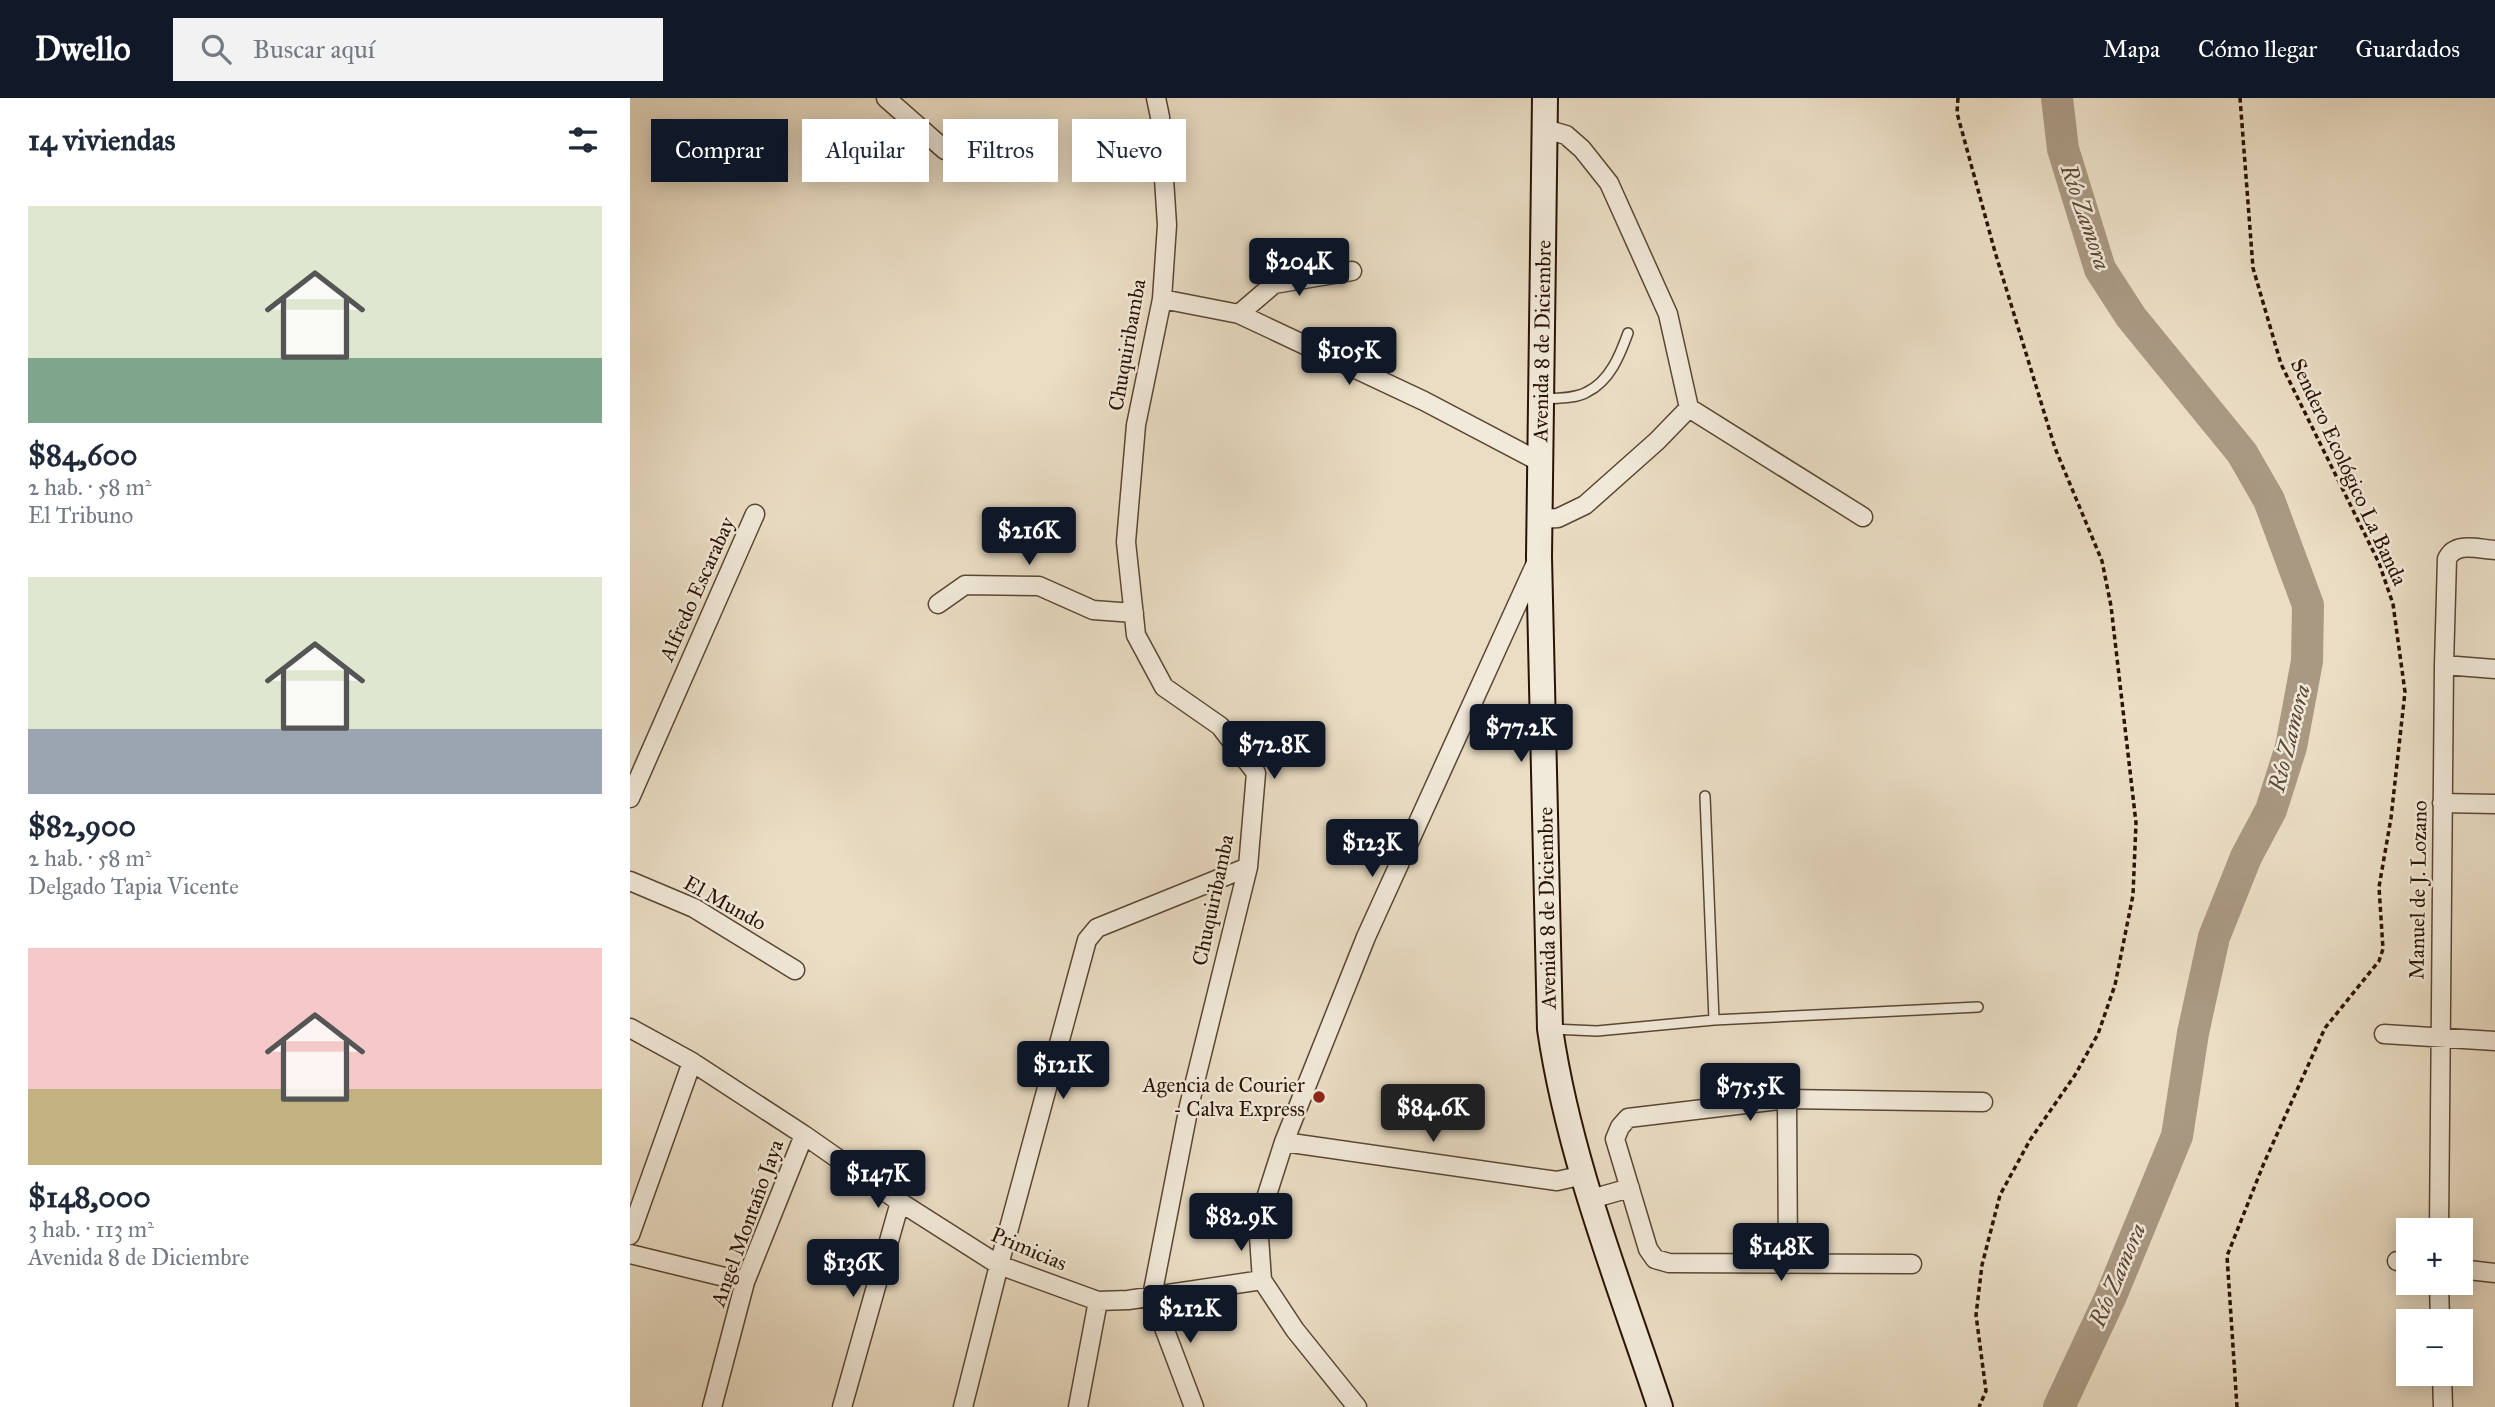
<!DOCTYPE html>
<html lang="es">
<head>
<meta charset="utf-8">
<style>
  :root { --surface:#fff; --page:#f2f2f3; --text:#1f2937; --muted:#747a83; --accent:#111827 }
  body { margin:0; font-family:"IM FELL Great Primer",serif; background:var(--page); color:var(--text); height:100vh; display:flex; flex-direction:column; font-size:26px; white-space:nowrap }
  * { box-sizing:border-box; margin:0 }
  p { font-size:23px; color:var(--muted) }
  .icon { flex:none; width:38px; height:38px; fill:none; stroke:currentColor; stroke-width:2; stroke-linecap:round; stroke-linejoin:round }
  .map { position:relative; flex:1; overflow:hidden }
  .panel { display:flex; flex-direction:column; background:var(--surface); width:630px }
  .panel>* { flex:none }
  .banner { position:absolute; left:21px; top:21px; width:665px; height:63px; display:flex; gap:14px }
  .tools { position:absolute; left:1766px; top:1120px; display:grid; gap:14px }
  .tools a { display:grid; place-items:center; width:77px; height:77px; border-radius:0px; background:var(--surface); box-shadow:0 4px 18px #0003; font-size:35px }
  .price { position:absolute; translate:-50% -60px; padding:0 16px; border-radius:7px; background:var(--accent); color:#fff; font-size:23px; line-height:46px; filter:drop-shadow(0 2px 4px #0008) }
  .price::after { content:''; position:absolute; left:50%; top:42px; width:21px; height:16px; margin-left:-10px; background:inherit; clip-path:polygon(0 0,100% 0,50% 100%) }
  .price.selected { background:#222; color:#fff }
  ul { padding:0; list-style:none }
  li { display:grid; align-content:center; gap:14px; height:371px; padding:0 28px }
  li span { display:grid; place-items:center; height:217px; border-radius:0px; color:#555 }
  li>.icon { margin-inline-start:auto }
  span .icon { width:126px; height:126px; fill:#fffc; stroke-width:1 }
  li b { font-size:30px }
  h2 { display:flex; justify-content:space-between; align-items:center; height:84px; padding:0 28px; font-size:30px }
  .chip { padding:0 24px; border-radius:0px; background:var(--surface); box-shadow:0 4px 18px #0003; font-size:24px; line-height:63px }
  .chip.selected { background:var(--accent); color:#fff }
  header { display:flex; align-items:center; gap:42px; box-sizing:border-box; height:98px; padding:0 35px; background:var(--accent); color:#fff }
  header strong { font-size:33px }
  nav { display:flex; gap:38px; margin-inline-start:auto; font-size:24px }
  .search { width:490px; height:63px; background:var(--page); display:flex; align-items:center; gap:18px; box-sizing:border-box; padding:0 24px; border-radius:0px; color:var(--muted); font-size:26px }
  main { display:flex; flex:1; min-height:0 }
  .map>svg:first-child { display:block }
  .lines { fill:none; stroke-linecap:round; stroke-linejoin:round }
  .river { stroke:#a99882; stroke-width:32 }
  .service-casing { stroke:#5a4633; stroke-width:12 }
  .minor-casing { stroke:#5a4633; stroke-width:21 }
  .secondary-casing { stroke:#2a1303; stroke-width:28 }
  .path { stroke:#2a1303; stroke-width:3.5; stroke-dasharray:5 3.5; stroke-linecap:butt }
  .service { stroke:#f1e9d9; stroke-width:9 }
  .minor { stroke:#f1e9d9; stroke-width:18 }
  .secondary { stroke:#f1e9d9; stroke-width:24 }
  .poi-dot { fill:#8f2418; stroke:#f1e9d9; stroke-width:2.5 }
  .labels { text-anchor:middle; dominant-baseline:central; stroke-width:5; stroke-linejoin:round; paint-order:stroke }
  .street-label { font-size:21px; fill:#2a1303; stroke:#f1e9d9 }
  .poi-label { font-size:21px; fill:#2a1303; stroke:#f1e9d9; text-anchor:end }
  .water-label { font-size:23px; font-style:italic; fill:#5d4836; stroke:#f1e9d9 }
</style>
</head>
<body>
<header>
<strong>Dwello</strong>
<div class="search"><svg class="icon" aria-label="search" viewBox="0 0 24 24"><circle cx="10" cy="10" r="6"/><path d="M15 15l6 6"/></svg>Buscar aquí</div>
<nav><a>Mapa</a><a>Cómo llegar</a><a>Guardados</a></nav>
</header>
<main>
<section class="panel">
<h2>14 viviendas<svg class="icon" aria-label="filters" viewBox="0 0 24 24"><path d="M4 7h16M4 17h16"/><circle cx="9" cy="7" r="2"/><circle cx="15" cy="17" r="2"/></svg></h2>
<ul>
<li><span style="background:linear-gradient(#dfe7d0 70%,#7fa58c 0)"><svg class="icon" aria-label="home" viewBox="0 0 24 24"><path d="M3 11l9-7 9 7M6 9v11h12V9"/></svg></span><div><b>$84,600</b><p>2 hab. · 58 m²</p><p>El Tribuno</p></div></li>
<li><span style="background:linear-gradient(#dfe7d0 70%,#9aa5b1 0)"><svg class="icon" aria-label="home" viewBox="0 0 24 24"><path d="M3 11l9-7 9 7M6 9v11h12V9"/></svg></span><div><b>$82,900</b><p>2 hab. · 58 m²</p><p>Delgado Tapia Vicente</p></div></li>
<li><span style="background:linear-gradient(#f6c9c9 65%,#c2b280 0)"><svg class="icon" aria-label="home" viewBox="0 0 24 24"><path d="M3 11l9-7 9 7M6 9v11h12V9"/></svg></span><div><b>$148,000</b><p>3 hab. · 113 m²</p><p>Avenida 8 de Diciembre</p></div></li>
</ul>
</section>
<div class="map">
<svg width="1865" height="1309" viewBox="0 0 1865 1309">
  <rect width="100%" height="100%" fill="#eaddc4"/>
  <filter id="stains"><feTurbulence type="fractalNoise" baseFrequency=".00286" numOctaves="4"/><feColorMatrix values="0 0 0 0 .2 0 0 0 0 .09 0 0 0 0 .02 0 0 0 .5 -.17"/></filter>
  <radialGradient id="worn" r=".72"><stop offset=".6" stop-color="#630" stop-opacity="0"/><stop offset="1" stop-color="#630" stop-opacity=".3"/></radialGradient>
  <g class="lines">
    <path class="river" d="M 1427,0 L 1433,51 L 1470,171 L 1501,219 L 1612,355 L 1639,402 L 1678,507 L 1677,563 L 1661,649 L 1641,712 L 1616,759 L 1584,839 L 1563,935 L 1547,1038 L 1481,1198 L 1429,1309"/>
    <defs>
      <path id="service" d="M 913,301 C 926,300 945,301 957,294 C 980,283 990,257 998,235
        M 1075,698 L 1084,922
        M 922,931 L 967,933 L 1084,922 L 1348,909"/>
      <path id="minor" d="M 256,0 L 315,52
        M 915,31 L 936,37 L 952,51 L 979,85 L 1038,216 L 1059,310 L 1233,419
        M 532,201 L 609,216 L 794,303 L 910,364
        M 609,216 L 644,186 L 722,173
        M 910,421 L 928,420 L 955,407 L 1027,343 L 1059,310
        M 308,506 L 335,487 L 409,488 L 463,512 L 504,515
        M 1814,567 L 1865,571
        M 0,700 L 125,416
        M 1812,705 L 1865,706
        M 0,783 L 64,810 L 165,872
        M 0,930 L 62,964 L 174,1037 L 270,1104 L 369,1167 L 468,1203 L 498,1202 L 632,1182
        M 1754,936 L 1865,943
        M 1157,1001 L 1158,1166
        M 654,1044 L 927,1083 L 954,1077
        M 961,1101 L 1000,1090
        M 1809,1132 L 1814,567 L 1817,461 C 1825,443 1848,451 1865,452
        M 0,1137 L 62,964
        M 0,1156 L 115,1184
        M 1767,1163 L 1778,1164
        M 1282,1166 L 1039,1165 L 1025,1161 L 1018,1151 L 985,1041 L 990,1029 L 998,1020 L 1157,1001 L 1353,1004
        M 1830,1171 L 1865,1175
        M 1809,1185 L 1810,1223
        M 522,1198 L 559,1008 L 618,769 L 626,675 L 590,628 L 534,589 L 506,537 L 496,444 L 506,327 L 532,201 L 537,127 L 530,19 L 526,0
        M 522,1198 L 564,1309
        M 1812,1276 L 1813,1309
        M 82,1309 L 115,1184 L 174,1037
        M 212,1309 L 270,1104
        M 333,1309 L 369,1167 L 457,842 L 467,830 L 618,769
        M 448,1309 L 468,1203
        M 727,1309 L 665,1232 L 632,1182 L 628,1125 L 654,1044 L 736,839 L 906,465"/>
      <path id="secondary" d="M 915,0 L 909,459 L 920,931 C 939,1061 989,1185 1030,1309"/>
    </defs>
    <use href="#service" class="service-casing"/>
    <use href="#minor" class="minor-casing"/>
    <use href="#secondary" class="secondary-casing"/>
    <path class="path" d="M 1328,0 L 1327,15 L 1365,154 L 1425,350 L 1472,463 L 1481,508 L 1506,725 L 1503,797 L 1485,887 L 1468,936 L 1445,977 L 1400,1042 L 1370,1097 L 1352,1167 L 1346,1217 L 1356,1293 L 1349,1309
      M 1607,1309 L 1597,1158 L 1634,1065 L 1695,930 L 1749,863 L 1753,851 L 1749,789 L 1761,720 L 1775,594 L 1763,506 L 1749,465 L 1651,266 L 1623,170 L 1610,0"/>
    <use href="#service" class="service"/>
    <use href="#minor" class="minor"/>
    <use href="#secondary" class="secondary"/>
  </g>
  <circle class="poi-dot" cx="689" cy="999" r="7"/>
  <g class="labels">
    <g class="street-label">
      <text transform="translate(912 243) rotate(-89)">Avenida 8 de Diciembre</text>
      <text transform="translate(497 247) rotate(-80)">Chuquiribamba</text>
      <text transform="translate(1719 374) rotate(65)">Sendero Ecológico La Banda</text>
      <text transform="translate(67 491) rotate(-66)">Alfredo Escarabay</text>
      <text transform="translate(1788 792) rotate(-89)">Manuel de J. Lozano</text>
      <text transform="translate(583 802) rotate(-78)">Chuquiribamba</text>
      <text transform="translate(95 805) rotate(29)">El Mundo</text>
      <text transform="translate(917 810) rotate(-91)">Avenida 8 de Diciembre</text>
      <text transform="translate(117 1125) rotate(-70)">Angel Montaño Jaya</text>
      <text transform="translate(399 1151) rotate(23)">Primicias</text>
    </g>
    <g class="poi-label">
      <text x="675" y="987">Agencia de Courier<tspan x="675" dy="24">- Calva Express</tspan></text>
    </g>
    <g class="water-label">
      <text transform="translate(1456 119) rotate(71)">Río Zamora</text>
      <text transform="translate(1659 640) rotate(-76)">Río Zamora</text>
      <text transform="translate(1487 1177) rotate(-67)">Río Zamora</text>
    </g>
  </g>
  <rect width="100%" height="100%" filter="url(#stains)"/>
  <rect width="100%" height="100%" fill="url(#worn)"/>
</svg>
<div class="tools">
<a>+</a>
<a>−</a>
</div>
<b class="price" style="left:669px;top:200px">$204K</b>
<b class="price" style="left:719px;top:289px">$105K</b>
<b class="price" style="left:399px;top:469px">$216K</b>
<b class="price" style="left:891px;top:666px">$77.2K</b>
<b class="price" style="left:644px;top:683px">$72.8K</b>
<b class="price" style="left:742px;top:781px">$123K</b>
<b class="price" style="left:433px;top:1003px">$121K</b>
<b class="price" style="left:1120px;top:1025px">$75.5K</b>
<b class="price selected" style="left:803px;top:1046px">$84.6K</b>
<b class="price" style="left:248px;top:1112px">$147K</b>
<b class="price" style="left:611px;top:1155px">$82.9K</b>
<b class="price" style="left:1151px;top:1185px">$148K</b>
<b class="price" style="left:223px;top:1201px">$136K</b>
<b class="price" style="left:560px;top:1247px">$212K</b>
<div class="banner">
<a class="chip selected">Comprar</a>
<a class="chip">Alquilar</a>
<a class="chip">Filtros</a>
<a class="chip">Nuevo</a>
</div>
</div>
</main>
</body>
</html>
